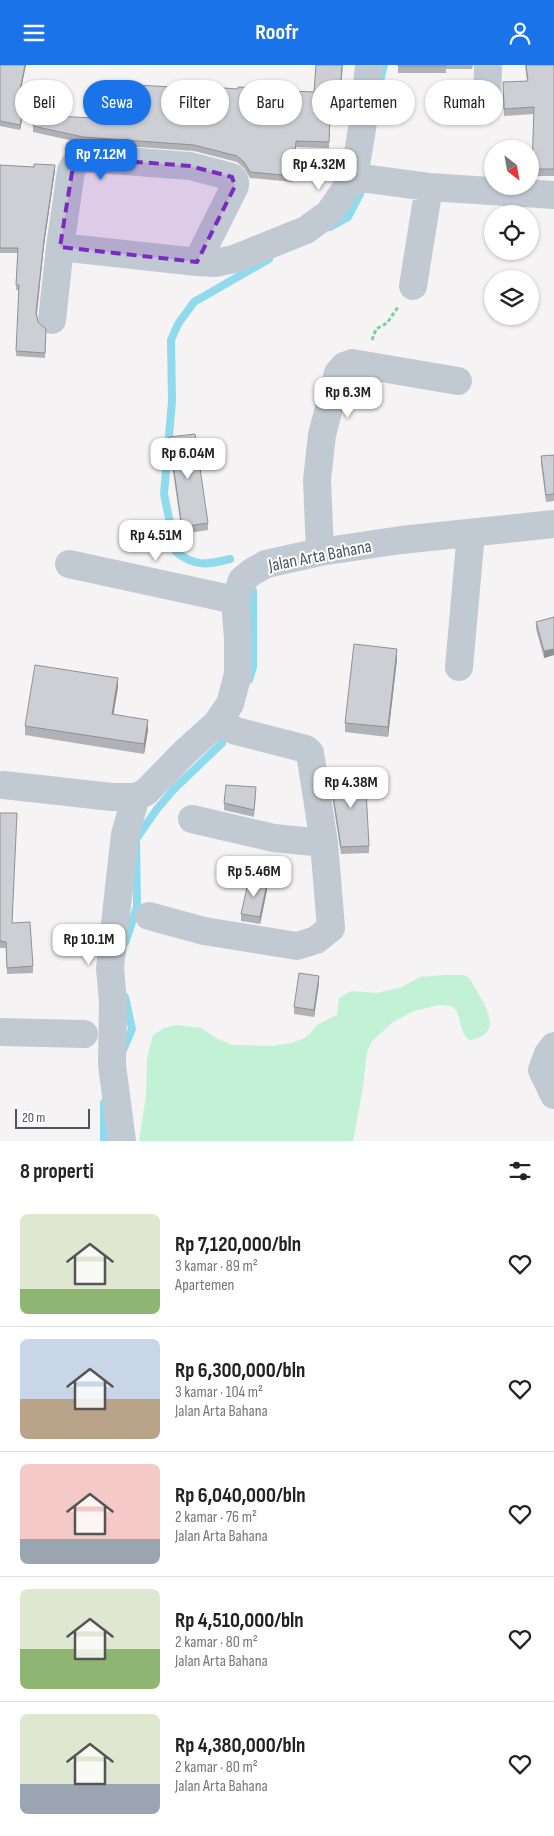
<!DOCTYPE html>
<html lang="id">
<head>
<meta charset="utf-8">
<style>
  :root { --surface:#fff; --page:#f2f2f2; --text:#222; --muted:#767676; --line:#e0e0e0; --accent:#1a73e8 }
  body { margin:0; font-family:"Sofia Sans Condensed",sans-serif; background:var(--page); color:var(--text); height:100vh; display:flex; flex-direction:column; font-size:19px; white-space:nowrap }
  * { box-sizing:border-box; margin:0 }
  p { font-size:16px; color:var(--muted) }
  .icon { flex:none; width:28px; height:28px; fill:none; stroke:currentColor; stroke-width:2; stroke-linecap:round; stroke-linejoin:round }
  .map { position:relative; height:1076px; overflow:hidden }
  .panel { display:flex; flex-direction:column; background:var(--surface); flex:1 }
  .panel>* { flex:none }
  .banner { position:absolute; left:15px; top:15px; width:525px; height:45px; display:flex; gap:10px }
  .needle { width:32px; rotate:149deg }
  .controls { position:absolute; left:484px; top:75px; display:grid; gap:10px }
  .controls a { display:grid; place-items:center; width:55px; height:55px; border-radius:50%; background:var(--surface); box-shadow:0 1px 4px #0004; font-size:25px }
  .scale { position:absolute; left:15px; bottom:12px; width:75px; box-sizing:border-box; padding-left:5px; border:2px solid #4a5661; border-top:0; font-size:14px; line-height:18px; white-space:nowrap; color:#4a5661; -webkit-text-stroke:4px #fff; paint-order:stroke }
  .price { position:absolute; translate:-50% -42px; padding:0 11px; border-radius:10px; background:#fff; color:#222; font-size:16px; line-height:32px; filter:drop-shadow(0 1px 2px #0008) }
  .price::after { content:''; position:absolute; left:50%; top:30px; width:15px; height:11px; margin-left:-8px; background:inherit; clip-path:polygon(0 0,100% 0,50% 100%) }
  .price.current { background:var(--accent); color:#fff }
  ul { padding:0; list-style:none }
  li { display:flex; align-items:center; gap:15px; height:125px; padding:0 20px }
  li+li { border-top:1px solid var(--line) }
  li span { display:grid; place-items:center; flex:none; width:140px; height:100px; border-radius:8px; color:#555 }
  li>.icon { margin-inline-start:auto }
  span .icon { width:60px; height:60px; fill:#fffc; stroke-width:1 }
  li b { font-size:21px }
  h2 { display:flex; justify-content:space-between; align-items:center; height:60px; padding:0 20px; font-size:21px }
  .chip { padding:0 18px; border-radius:22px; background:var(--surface); box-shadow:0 1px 4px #0004; font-size:18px; line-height:45px }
  .chip.current { background:var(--accent); color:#fff }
  header { display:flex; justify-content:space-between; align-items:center; height:65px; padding:0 20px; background:var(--accent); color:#fff; font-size:22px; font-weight:700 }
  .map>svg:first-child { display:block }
  .green { fill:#c3f1d5 }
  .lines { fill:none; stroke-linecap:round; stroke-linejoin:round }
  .stream { stroke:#90daee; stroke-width:8 }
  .path { stroke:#7ad0a6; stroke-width:3; stroke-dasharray:4 2.5; stroke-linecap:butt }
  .minor { stroke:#c1cad2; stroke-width:28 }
  .wall { fill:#b0b2b7 }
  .shaded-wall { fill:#909195 }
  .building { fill:#cdcfd5; stroke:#909195 }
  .marked { fill:#7b2cbf; fill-opacity:0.2; stroke:#7b2cbf; stroke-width:4; stroke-dasharray:10 6; stroke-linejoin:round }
  .labels { text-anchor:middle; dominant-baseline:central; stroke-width:4; stroke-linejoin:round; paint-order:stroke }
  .street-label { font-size:18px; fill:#4a5661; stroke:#fff }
</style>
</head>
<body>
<header><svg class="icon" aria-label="menu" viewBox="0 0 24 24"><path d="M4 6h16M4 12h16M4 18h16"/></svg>Roofr<svg class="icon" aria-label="person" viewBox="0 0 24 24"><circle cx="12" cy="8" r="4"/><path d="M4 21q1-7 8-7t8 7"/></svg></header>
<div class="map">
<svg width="554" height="1076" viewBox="0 0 554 1076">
  <rect width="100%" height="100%" fill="#f5f3f3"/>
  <path class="green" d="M 444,910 L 464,910 L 469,913 C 479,931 510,969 470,975 C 459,968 462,956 456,945 L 451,941 L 439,940 L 414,946 L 393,957 L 372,976 L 367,986 L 363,1022 L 353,1076 L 139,1076 L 146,1031 L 147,993 L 153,970 L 164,963 L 176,960 L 201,963 L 216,973 L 232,980 L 273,981 L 292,978 L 304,973 L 309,970 L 317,960 L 337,950 L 339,933 L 351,926 L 377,928 L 402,922 L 420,912 Z"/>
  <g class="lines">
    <path class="stream" d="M 380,16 L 384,0
      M 330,162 L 348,152 L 360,129
      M 230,494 C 206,500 196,502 176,487 L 164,429 L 172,336 L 171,275 L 178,259 L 194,237 L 269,194
      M 249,615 L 253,602 L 253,526
      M 125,878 L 137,842 L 136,774 L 157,744 L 174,724 L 222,678
      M 123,985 L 132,964 L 125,932
      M 104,1038 L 104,1076"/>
    <path class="path" d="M 372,275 L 376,264 L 387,258 L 398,242"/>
    <path class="minor" d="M 487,38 L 488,0
      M 354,112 L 429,122 L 554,130
      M 197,197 L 235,121 L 235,116 L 232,112 L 190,101 L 85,93 C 77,96 74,98 71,106 L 60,182 L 197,197 L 215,198 L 234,194 L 306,165 L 329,148 L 354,112 L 362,64 L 369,0
      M 413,221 L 429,122
      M 52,255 L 60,182
      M 320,487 L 317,415 L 322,370 L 338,308 L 344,301 L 352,298 L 458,316
      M 69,499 L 235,535
      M 459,602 L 471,468
      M 4,720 L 112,732 L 136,732 L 146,727 L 185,687 L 217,658 L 230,639 L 238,609 L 238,574 L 235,535 L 242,515 L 252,507 L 266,499 L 320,487 L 401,475 L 554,459
      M 192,754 L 274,773 L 324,778
      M 149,851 L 204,866 L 297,881 L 316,875 L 331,863 L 324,778 L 310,688 L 306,684 L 236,666 L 217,658
      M 0,967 L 84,969
      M 554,981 L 548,989 L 542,1005 L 554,1030
      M 122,1076 L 112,1000 L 113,938 L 110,903 L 125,769 L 136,732"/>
  </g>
  <path class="wall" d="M 0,0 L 20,30 L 26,36 L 20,65 L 0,61 Z
    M 316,0 L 343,0 L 340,37 L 338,36 L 337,55 L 330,55 L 329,83 L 296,82 L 293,117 L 250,113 L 244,103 L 237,97 L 194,86 L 83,78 L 33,67 L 33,61 L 115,54 L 209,24 L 257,25 L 314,27 Z
    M 398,0 L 473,0 L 472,4 L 446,4 L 446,8 L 398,8 Z
    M 525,0 L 554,0 L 554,111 L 532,111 L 534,49 L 504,51 L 503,17 L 527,16 Z
    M 0,100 L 55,105 L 44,180 L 37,250 L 38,257 L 46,264 L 45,293 L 16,291 L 19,225 L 16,225 L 18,188 L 0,188 Z
    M 169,372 L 208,458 L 208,465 L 182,469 L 169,379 Z
    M 554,390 L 554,436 L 546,437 L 541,398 L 541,391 Z
    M 554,552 L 554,590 L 544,593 L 536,564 L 536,557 Z
    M 397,594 L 388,672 L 345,667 L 345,658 Z
    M 118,622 L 113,650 L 148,665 L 144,689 L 25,670 L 25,661 Z
    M 330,711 L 369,781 L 369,788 L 341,789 L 330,718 Z
    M 256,729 L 254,752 L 224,745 L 224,738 Z
    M 0,748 L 12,858 L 33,901 L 33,908 L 7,909 L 6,883 L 0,883 Z
    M 267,825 L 260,859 L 241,856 L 241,849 Z
    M 319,918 L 314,952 L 294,949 L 294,942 Z"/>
  <path class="shaded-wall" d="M 25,0 L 26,0 L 19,34 L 19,30 Z
    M 26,31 L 26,36 L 20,65 L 20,60 Z
    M 55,100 L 55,105 L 44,180 L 36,253 L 44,175 Z
    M 397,584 L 397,594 L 388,672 L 388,662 Z
    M 554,584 L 554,590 L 544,593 L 544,586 Z
    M 118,613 L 118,622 L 112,659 L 112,649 Z
    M 148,655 L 148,665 L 144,689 L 144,679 Z
    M 267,818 L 267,825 L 260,859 L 260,852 Z
    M 319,911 L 319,918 L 314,952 L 314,945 Z"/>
  <path class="building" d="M 0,0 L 25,0 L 19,30 L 26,31 L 20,60 L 0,56 Z
    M 316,0 L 342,0 L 340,31 L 338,30 L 337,49 L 330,49 L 329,77 L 296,76 L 293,111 L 250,107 L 244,97 L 237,91 L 194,80 L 83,72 L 33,61 L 34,50 L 115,54 L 117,19 L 209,24 L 209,22 L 238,24 L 238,22 L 257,23 L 257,25 L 314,27 Z
    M 398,0 L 446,0 L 446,1 L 398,1 Z
    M 526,0 L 554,0 L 554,104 L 532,104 L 534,42 L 504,44 L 503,17 L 528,16 Z
    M 34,99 L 55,100 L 44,175 L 36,248 L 38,257 L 46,264 L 45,288 L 16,286 L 19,220 L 16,220 L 18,183 L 0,183 L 0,100 L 34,102 Z
    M 195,369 L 208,458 L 182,462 L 169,372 Z
    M 554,390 L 554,429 L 546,430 L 541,391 Z
    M 554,552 L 554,584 L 544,586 L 536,557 Z
    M 354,579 L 397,584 L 388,662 L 345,658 Z
    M 35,600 L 118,613 L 112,649 L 148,655 L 144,679 L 25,661 Z
    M 365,706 L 369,781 L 341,782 L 330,711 Z
    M 226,720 L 256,722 L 254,745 L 224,738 Z
    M 0,748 L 17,748 L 12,858 L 30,857 L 33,901 L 7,903 L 6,877 L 0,876 Z
    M 249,814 L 267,818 L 260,852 L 241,849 Z
    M 299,908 L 319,911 L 314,945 L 294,942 Z"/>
  <path class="marked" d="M 85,93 L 190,101 L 232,112 L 235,121 L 197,197 L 60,182 L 73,101 Z"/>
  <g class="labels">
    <g class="street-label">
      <text transform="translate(320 491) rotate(-11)">Jalan Arta Bahana</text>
    </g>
  </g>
</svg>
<div class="controls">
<a><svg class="needle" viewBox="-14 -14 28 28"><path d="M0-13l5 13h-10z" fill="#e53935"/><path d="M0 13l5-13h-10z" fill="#767676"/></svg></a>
<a><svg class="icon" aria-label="locate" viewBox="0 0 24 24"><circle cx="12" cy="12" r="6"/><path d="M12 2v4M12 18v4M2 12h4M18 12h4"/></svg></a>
<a><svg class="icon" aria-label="layers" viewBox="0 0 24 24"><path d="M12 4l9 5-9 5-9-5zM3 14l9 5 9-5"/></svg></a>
</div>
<div class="scale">20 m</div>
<b class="price current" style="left:101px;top:116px">Rp 7.12M</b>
<b class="price" style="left:319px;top:126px">Rp 4.32M</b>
<b class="price" style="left:348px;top:354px">Rp 6.3M</b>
<b class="price" style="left:188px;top:415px">Rp 6.04M</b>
<b class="price" style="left:156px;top:497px">Rp 4.51M</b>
<b class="price" style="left:351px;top:744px">Rp 4.38M</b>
<b class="price" style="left:254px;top:833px">Rp 5.46M</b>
<b class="price" style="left:89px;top:901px">Rp 10.1M</b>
<div class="banner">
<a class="chip">Beli</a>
<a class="chip current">Sewa</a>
<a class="chip">Filter</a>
<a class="chip">Baru</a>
<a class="chip">Apartemen</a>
<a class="chip">Rumah</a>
</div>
</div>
<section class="panel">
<h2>8 properti<svg class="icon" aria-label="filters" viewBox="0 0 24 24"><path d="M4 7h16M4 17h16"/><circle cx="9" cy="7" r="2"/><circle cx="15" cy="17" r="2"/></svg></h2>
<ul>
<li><span style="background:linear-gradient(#dfe7d0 75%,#8fb573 0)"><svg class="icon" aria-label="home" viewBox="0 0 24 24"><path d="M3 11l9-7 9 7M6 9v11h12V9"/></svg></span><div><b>Rp 7,120,000/bln</b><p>3 kamar · 89 m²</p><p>Apartemen</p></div><svg class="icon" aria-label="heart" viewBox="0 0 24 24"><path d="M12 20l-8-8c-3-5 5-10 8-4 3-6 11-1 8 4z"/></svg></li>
<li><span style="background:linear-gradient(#c9d6e8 60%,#b9a48a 0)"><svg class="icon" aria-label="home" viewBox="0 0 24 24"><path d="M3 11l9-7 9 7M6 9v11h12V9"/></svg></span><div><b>Rp 6,300,000/bln</b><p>3 kamar · 104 m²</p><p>Jalan Arta Bahana</p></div><svg class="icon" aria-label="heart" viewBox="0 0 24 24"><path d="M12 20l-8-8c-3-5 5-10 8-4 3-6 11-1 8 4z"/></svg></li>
<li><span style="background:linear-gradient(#f6c9c9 75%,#9aa5b1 0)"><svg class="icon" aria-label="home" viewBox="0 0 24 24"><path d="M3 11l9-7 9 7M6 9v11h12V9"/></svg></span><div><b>Rp 6,040,000/bln</b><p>2 kamar · 76 m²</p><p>Jalan Arta Bahana</p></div><svg class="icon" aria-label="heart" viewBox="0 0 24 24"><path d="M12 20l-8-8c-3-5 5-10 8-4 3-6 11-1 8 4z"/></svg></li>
<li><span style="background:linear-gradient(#dfe7d0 60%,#8fb573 0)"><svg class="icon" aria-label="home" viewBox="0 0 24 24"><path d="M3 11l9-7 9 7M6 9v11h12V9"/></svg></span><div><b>Rp 4,510,000/bln</b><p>2 kamar · 80 m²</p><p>Jalan Arta Bahana</p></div><svg class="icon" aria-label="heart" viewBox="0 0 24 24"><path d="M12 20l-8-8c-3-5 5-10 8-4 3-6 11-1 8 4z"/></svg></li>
<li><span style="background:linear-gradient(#dfe7d0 70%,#9aa5b1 0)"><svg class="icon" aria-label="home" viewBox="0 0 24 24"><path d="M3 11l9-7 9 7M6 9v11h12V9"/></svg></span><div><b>Rp 4,380,000/bln</b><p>2 kamar · 80 m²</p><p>Jalan Arta Bahana</p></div><svg class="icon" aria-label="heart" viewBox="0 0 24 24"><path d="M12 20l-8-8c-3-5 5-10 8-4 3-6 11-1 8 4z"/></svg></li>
</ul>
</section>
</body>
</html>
